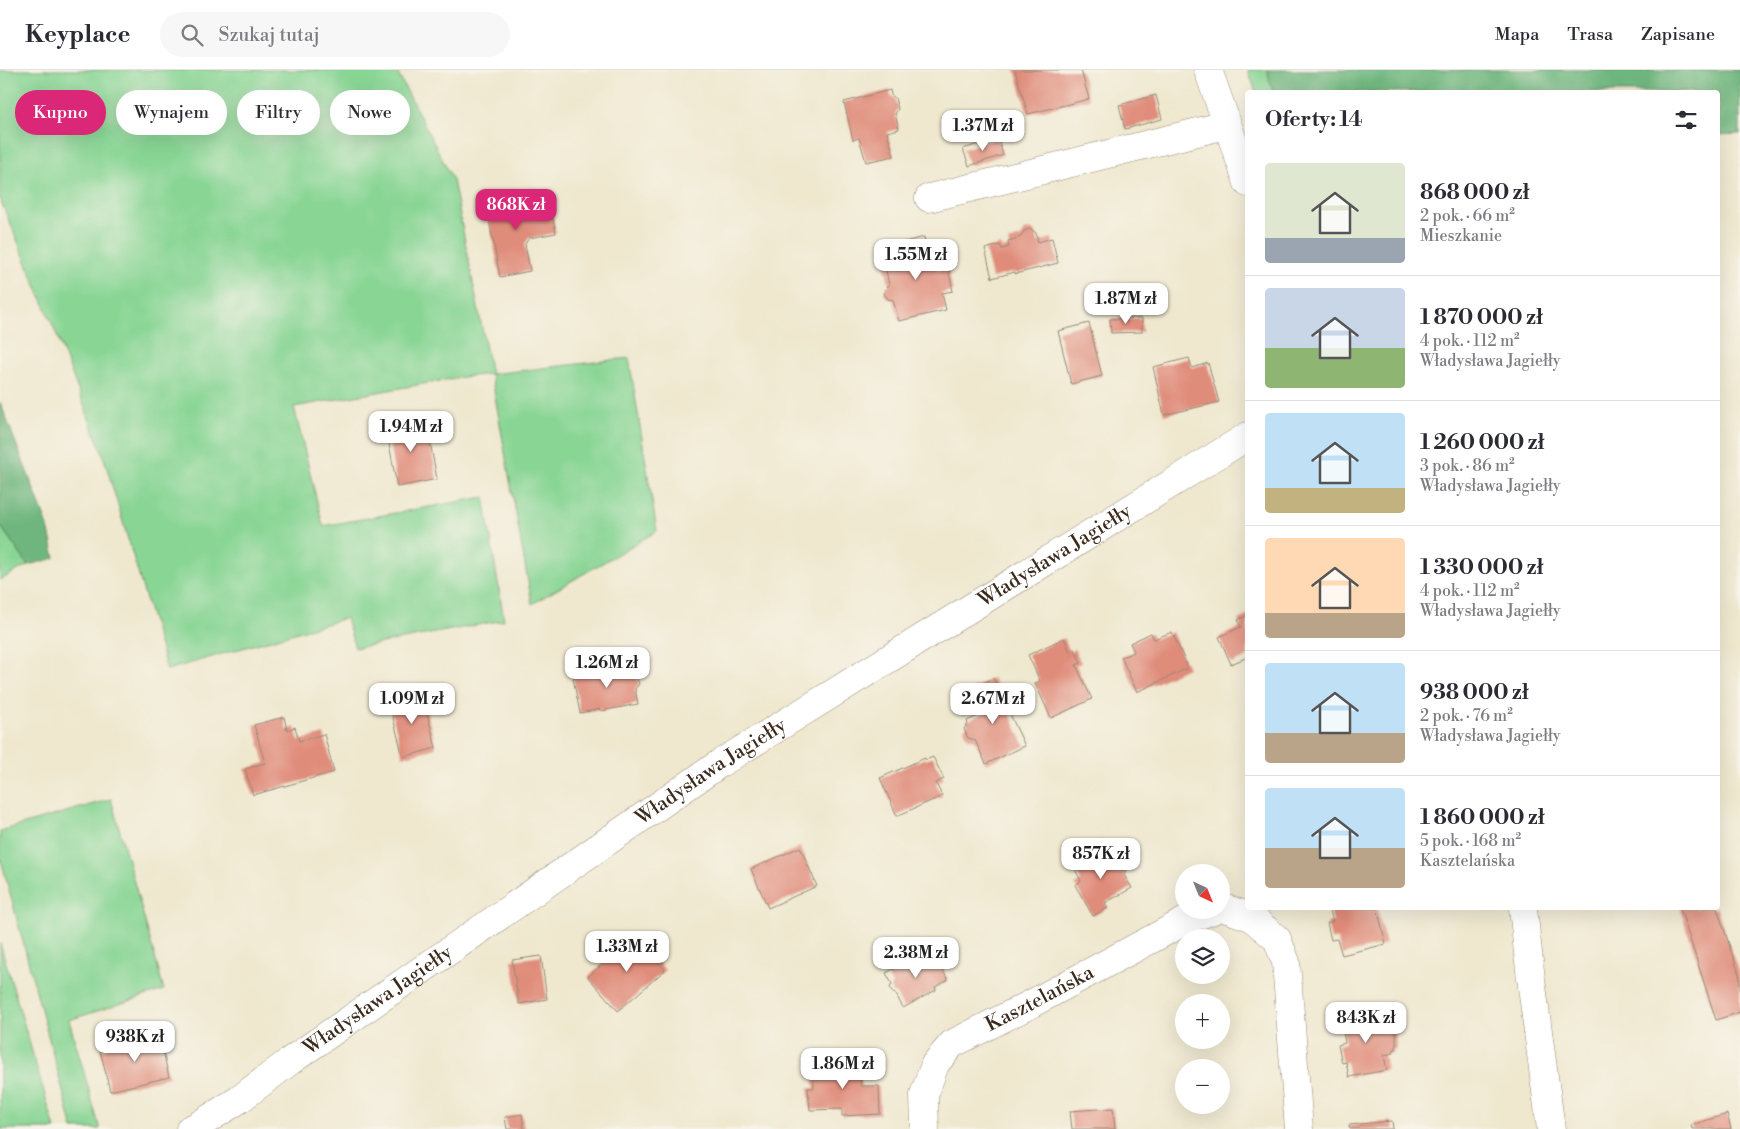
<!DOCTYPE html>
<html lang="pl">
<head>
<meta charset="utf-8">
<style>
  :root { --surface:#fff; --page:#f7f7f7; --text:#2b2b33; --muted:#7c7c81; --line:#e1e1e2; --accent:#db2777 }
  body { margin:0; font-family:"Libre Bodoni",serif; background:var(--page); color:var(--text); height:100vh; display:flex; flex-direction:column; font-size:19px; white-space:nowrap }
  * { box-sizing:border-box; margin:0 }
  p { font-size:16px; color:var(--muted) }
  .icon { flex:none; width:28px; height:28px; fill:none; stroke:currentColor; stroke-width:2; stroke-linecap:round; stroke-linejoin:round }
  .map { position:relative; flex:1; overflow:hidden }
  .sheet { position:absolute; left:1245px; top:20px; width:475px; height:820px; display:flex; flex-direction:column; background:var(--surface); border-radius:5px; box-shadow:0 5px 20px #0002 }
  .sheet>* { flex:none }
  .banner { position:absolute; left:15px; top:20px; width:475px; height:45px; display:flex; gap:10px }
  .needle { width:32px; rotate:137deg }
  .controls { position:absolute; left:1175px; top:794px; display:grid; gap:10px }
  .controls a { display:grid; place-items:center; width:55px; height:55px; border-radius:50%; background:var(--surface); box-shadow:0 5px 20px #0002; font-size:25px }
  .price { position:absolute; translate:-50% -42px; padding:0 11px; border-radius:10px; background:#fff; color:#222; font-size:16px; line-height:32px; filter:drop-shadow(0 1px 2px #0008) }
  .price::after { content:''; position:absolute; left:50%; top:30px; width:15px; height:11px; margin-left:-8px; background:inherit; clip-path:polygon(0 0,100% 0,50% 100%) }
  .price.current { background:var(--accent); color:#fff }
  ul { padding:0; list-style:none }
  li { display:flex; align-items:center; gap:15px; height:125px; padding:0 20px }
  li+li { border-top:1px solid var(--line) }
  li span { display:grid; place-items:center; flex:none; width:140px; height:100px; border-radius:5px; color:#555 }
  li>.icon { margin-inline-start:auto }
  span .icon { width:60px; height:60px; fill:#fffc; stroke-width:1 }
  li b { font-size:21px }
  h2 { display:flex; justify-content:space-between; align-items:center; height:60px; padding:0 20px; font-size:21px }
  .chip { padding:0 18px; border-radius:22px; background:var(--surface); box-shadow:0 5px 20px #0002; font-size:18px; line-height:45px }
  .chip.current { background:var(--accent); color:#fff }
  header { display:flex; align-items:center; gap:30px; box-sizing:border-box; height:70px; padding:0 25px; background:var(--surface); border-bottom:1px solid var(--line) }
  header strong { font-size:24px }
  nav { display:flex; gap:28px; margin-inline-start:auto; font-size:18px }
  .search { width:350px; height:45px; background:var(--page); display:flex; align-items:center; gap:12px; box-sizing:border-box; padding:0 18px; border-radius:28px; color:var(--muted); font-size:19px }
  .map>svg:first-child { display:block }
  .green { fill:#88d594; stroke:#628059 }
  .forest { fill:#6eb67e; stroke:#54704e }
  .building { fill:#e08c7a }
  .lines { fill:none; stroke-linecap:round; stroke-linejoin:round }
  .minor-casing { stroke:#958976; stroke-width:29 }
  .minor { stroke:#fff; stroke-width:28 }
  .labels { text-anchor:middle; dominant-baseline:central; stroke-width:5; stroke-linejoin:round; paint-order:stroke }
  .street-label { font-size:20px; fill:#3b2a1e; stroke:#f7f3e8 }
</style>
</head>
<body>
<header>
<strong>Keyplace</strong>
<div class="search"><svg class="icon" aria-label="search" viewBox="0 0 24 24"><circle cx="10" cy="10" r="6"/><path d="M15 15l6 6"/></svg>Szukaj tutaj</div>
<nav><a>Mapa</a><a>Trasa</a><a>Zapisane</a></nav>
</header>
<div class="map">
<svg width="1740" height="1059" viewBox="0 0 1740 1059">
  <rect width="100%" height="100%" fill="#f7f3e8"/>
  <filter id="ink" filterUnits="userSpaceOnUse"><feTurbulence type="fractalNoise" baseFrequency=".02" numOctaves="2"/><feDisplacementMap in="SourceGraphic" scale="10" xChannelSelector="R" yChannelSelector="G"/><feConvolveMatrix kernelMatrix="1 2 1 2 8 2 1 2 1" color-interpolation-filters="sRGB"/></filter>
  <filter id="wash" filterUnits="userSpaceOnUse"><feTurbulence type="fractalNoise" baseFrequency=".0096" numOctaves="4" result="noise"/><feDisplacementMap in="SourceGraphic" scale="20" xChannelSelector="R" yChannelSelector="G"/><feGaussianBlur stdDeviation="1.12" result="paint"/><feColorMatrix in="noise" values="0 0 0 0 0 0 0 0 0 0 0 0 0 0 0 0 0 1.4 0 .05"/><feComposite in="paint" operator="in"/></filter>
  <g filter="url(#wash)">
    <rect width="100%" height="100%" fill="#efe8cf"/>
    <path class="green" d="M 0,0 L 396,0 L 453,110 L 491,304 L 629,288 L 657,461 L 532,534 L 491,304 L 462,307 L 294,337 L 323,456 L 484,427 L 504,550 L 355,578 L 346,548 L 167,600 L 103,385 L 58,268 L 0,129 Z
      M 1248,0 L 1267,0 L 1273,22 L 1256,22 Z
      M 0,455 L 28,495 L 0,510 Z
      M 111,729 L 164,920 L 69,950 L 100,1059 L 73,1059 L 0,786 L 0,761 Z
      M 0,873 L 55,1059 L 0,1059 Z"/>
    <path class="forest" d="M 1267,0 L 1740,0 L 1740,64 L 1718,65 L 1718,22 L 1273,22 Z
      M 0,332 L 48,456 L 55,488 L 28,495 L 0,455 Z"/>
    <g id="blocks">
      <path class="building" d="M 1015,0 L 1081,0 L 1089,29 L 1028,44 Z
        M 890,20 L 891,25 L 895,28 L 898,39 L 895,44 L 899,59 L 887,62 L 894,86 L 866,92 L 859,68 L 853,70 L 844,32 Z
        M 1156,25 L 1162,49 L 1125,59 L 1119,35 Z
        M 998,68 L 1003,85 L 969,96 L 963,79 Z
        M 515,123 L 518,139 L 550,133 L 556,163 L 529,168 L 525,174 L 530,201 L 500,207 L 485,129 Z
        M 1031,159 L 1036,163 L 1038,172 L 1052,168 L 1058,193 L 1015,204 L 1015,202 L 992,208 L 985,179 L 1000,175 L 1002,179 L 1009,177 L 1008,171 L 1021,167 L 1024,161 Z
        M 924,167 L 927,181 L 932,180 L 937,200 L 948,198 L 953,221 L 942,223 L 946,240 L 899,251 L 893,230 L 888,229 L 884,224 L 885,219 L 889,215 L 884,191 L 897,188 L 893,175 Z
        M 1142,248 L 1142,262 L 1111,263 L 1110,249 Z
        M 1089,253 L 1102,306 L 1071,314 L 1058,261 Z
        M 1189,288 L 1192,298 L 1208,293 L 1219,332 L 1164,345 L 1153,297 Z
        M 426,350 L 437,409 L 397,417 L 386,357 Z
        M 1248,545 L 1248,587 L 1231,594 L 1219,567 L 1241,557 L 1238,550 Z
        M 1172,562 L 1188,598 L 1137,622 L 1121,587 L 1134,582 L 1130,573 L 1151,563 L 1154,569 Z
        M 1064,568 L 1070,582 L 1075,579 L 1081,593 L 1076,595 L 1092,629 L 1051,648 L 1035,613 L 1040,611 L 1028,585 Z
        M 630,594 L 632,604 L 637,608 L 639,614 L 635,619 L 638,634 L 601,641 L 600,639 L 580,643 L 573,608 L 594,604 L 593,601 Z
        M 993,608 L 1025,676 L 986,694 L 975,670 L 968,668 L 964,659 L 968,654 L 967,651 L 984,643 L 973,618 Z
        M 422,623 L 436,678 L 403,687 L 389,632 Z
        M 284,647 L 287,660 L 295,657 L 299,671 L 324,664 L 334,702 L 253,725 L 245,699 L 265,693 L 254,655 Z
        M 933,687 L 944,709 L 936,713 L 942,726 L 897,746 L 880,708 L 925,688 L 926,690 Z
        M 1107,775 L 1116,791 L 1122,793 L 1126,799 L 1124,805 L 1132,818 L 1105,833 L 1108,838 L 1093,846 L 1075,815 L 1081,811 L 1073,795 Z
        M 800,777 L 817,816 L 768,838 L 751,799 Z
        M 1329,838 L 1377,838 L 1386,874 L 1342,885 L 1337,869 L 1331,870 L 1327,853 L 1333,851 Z
        M 1680,838 L 1717,838 L 1740,907 L 1740,942 L 1716,950 Z
        M 635,865 L 665,900 L 618,941 L 588,907 Z
        M 933,881 L 948,910 L 935,917 L 936,920 L 903,938 L 896,924 L 893,923 L 890,918 L 892,914 L 886,903 L 919,885 L 920,888 Z
        M 541,886 L 547,929 L 519,934 L 512,890 Z
        M 1375,942 L 1378,957 L 1388,955 L 1389,959 L 1392,958 L 1396,963 L 1396,979 L 1393,980 L 1394,983 L 1384,985 L 1387,1000 L 1349,1007 L 1346,992 L 1342,993 L 1338,975 L 1345,973 L 1341,948 Z
        M 159,965 L 169,1007 L 110,1021 L 100,980 Z
        M 838,990 L 842,994 L 859,993 L 861,1016 L 879,1016 L 880,1044 L 842,1046 L 842,1039 L 810,1040 L 808,1018 L 814,1018 L 813,994 L 827,994 L 831,991 Z
        M 1113,1038 L 1115,1059 L 1072,1059 L 1070,1041 Z
        M 522,1044 L 524,1059 L 507,1059 L 505,1047 Z
        M 1727,1044 L 1731,1059 L 1692,1059 L 1691,1055 Z
        M 1392,1051 L 1393,1059 L 1350,1059 L 1349,1055 Z"/>
    </g>
  </g>
  <g filter="url(#ink)">
    <use href="#blocks" fill-opacity="0" stroke="#958976" stroke-width="1"/>
    <g class="lines">
      <defs>
        <g id="minor">
          <path d="M 1208,0 L 1248,113"/>
          <path d="M 929,128 L 1226,55"/>
          <path d="M 1221,837 L 1251,847 L 1277,869 L 1286,892 L 1299,1059"/>
          <path d="M 1523,838 L 1531,909 L 1551,1059"/>
          <path id="s1" d="M 190,1059 L 197,1056 L 240,1029 L 290,991 L 719,694 L 1248,366"/>
          <path id="s2" d="M 925,1059 L 924,1025 L 935,994 L 952,974 L 1027,936 L 1191,848 L 1213,840"/>
        </g>
      </defs>
      <use href="#minor" class="minor-casing"/>
      <use href="#minor" class="minor"/>
    </g>
  </g>
  <g class="labels">
    <g class="street-label">
      <text stroke="none"><textPath href="#s1" startOffset="1038">Władysława Jagiełły</textPath></text>
      <text stroke="none"><textPath href="#s1" startOffset="632">Władysława Jagiełły</textPath></text>
      <text stroke="none"><textPath href="#s2" startOffset="192">Kasztelańska</textPath></text>
      <text stroke="none"><textPath href="#s1" startOffset="228">Władysława Jagiełły</textPath></text>
    </g>
  </g>
</svg>
<div class="controls">
<a><svg class="needle" viewBox="-14 -14 28 28"><path d="M0-13l5 13h-10z" fill="#e53935"/><path d="M0 13l5-13h-10z" fill="#7c7c81"/></svg></a>
<a><svg class="icon" aria-label="layers" viewBox="0 0 24 24"><path d="M12 4l9 5-9 5-9-5zM3 14l9 5 9-5"/></svg></a>
<a>+</a>
<a>−</a>
</div>
<b class="price" style="left:983px;top:82px">1.37M zł</b>
<b class="price current" style="left:516px;top:161px">868K zł</b>
<b class="price" style="left:916px;top:211px">1.55M zł</b>
<b class="price" style="left:1126px;top:255px">1.87M zł</b>
<b class="price" style="left:411px;top:383px">1.94M zł</b>
<b class="price" style="left:607px;top:619px">1.26M zł</b>
<b class="price" style="left:412px;top:655px">1.09M zł</b>
<b class="price" style="left:993px;top:655px">2.67M zł</b>
<b class="price" style="left:1101px;top:810px">857K zł</b>
<b class="price" style="left:627px;top:903px">1.33M zł</b>
<b class="price" style="left:916px;top:909px">2.38M zł</b>
<b class="price" style="left:1366px;top:974px">843K zł</b>
<b class="price" style="left:135px;top:993px">938K zł</b>
<b class="price" style="left:843px;top:1020px">1.86M zł</b>
<div class="banner">
<a class="chip current">Kupno</a>
<a class="chip">Wynajem</a>
<a class="chip">Filtry</a>
<a class="chip">Nowe</a>
</div>
<section class="sheet">
<h2>Oferty: 14<svg class="icon" aria-label="filters" viewBox="0 0 24 24"><path d="M4 7h16M4 17h16"/><circle cx="9" cy="7" r="2"/><circle cx="15" cy="17" r="2"/></svg></h2>
<ul>
<li><span style="background:linear-gradient(#dfe7d0 75%,#9aa5b1 0)"><svg class="icon" aria-label="home" viewBox="0 0 24 24"><path d="M3 11l9-7 9 7M6 9v11h12V9"/></svg></span><div><b>868 000 zł</b><p>2 pok. · 66 m²</p><p>Mieszkanie</p></div></li>
<li><span style="background:linear-gradient(#c9d6e8 60%,#8fb573 0)"><svg class="icon" aria-label="home" viewBox="0 0 24 24"><path d="M3 11l9-7 9 7M6 9v11h12V9"/></svg></span><div><b>1 870 000 zł</b><p>4 pok. · 112 m²</p><p>Władysława Jagiełły</p></div></li>
<li><span style="background:linear-gradient(#bfe0f5 75%,#c2b280 0)"><svg class="icon" aria-label="home" viewBox="0 0 24 24"><path d="M3 11l9-7 9 7M6 9v11h12V9"/></svg></span><div><b>1 260 000 zł</b><p>3 pok. · 86 m²</p><p>Władysława Jagiełły</p></div></li>
<li><span style="background:linear-gradient(#ffd9b3 75%,#b9a48a 0)"><svg class="icon" aria-label="home" viewBox="0 0 24 24"><path d="M3 11l9-7 9 7M6 9v11h12V9"/></svg></span><div><b>1 330 000 zł</b><p>4 pok. · 112 m²</p><p>Władysława Jagiełły</p></div></li>
<li><span style="background:linear-gradient(#bfe0f5 70%,#b9a48a 0)"><svg class="icon" aria-label="home" viewBox="0 0 24 24"><path d="M3 11l9-7 9 7M6 9v11h12V9"/></svg></span><div><b>938 000 zł</b><p>2 pok. · 76 m²</p><p>Władysława Jagiełły</p></div></li>
<li><span style="background:linear-gradient(#bfe0f5 60%,#b9a48a 0)"><svg class="icon" aria-label="home" viewBox="0 0 24 24"><path d="M3 11l9-7 9 7M6 9v11h12V9"/></svg></span><div><b>1 860 000 zł</b><p>5 pok. · 168 m²</p><p>Kasztelańska</p></div></li>
</ul>
</section>
</div>
</body>
</html>
